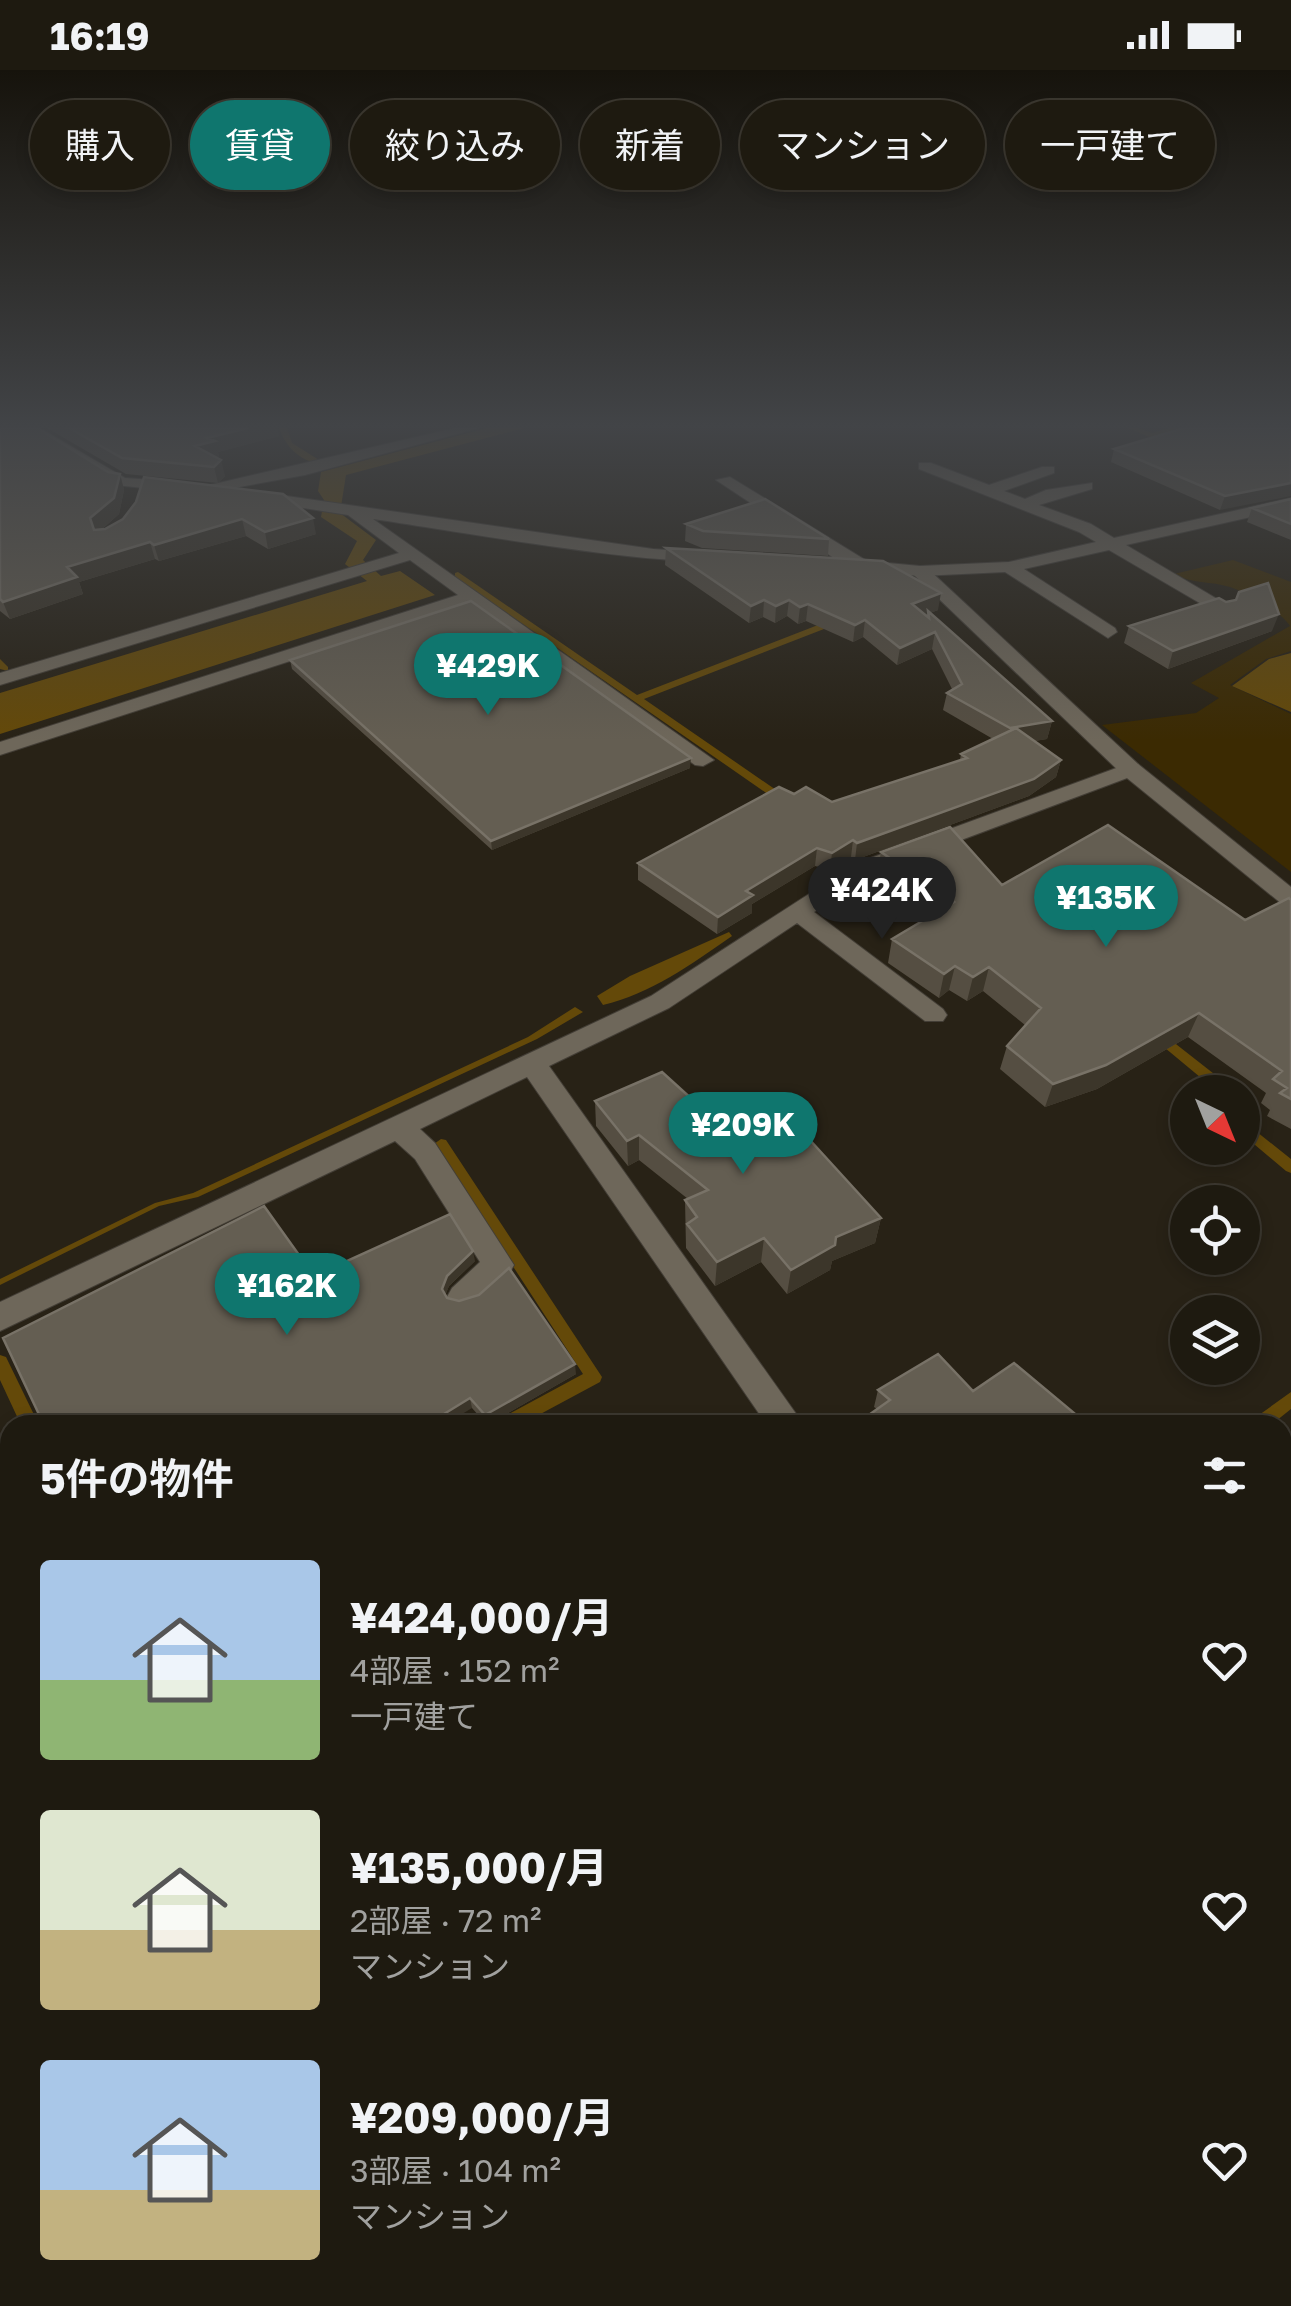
<!DOCTYPE html>
<html lang="ja">
<head>
<meta charset="utf-8">
<style>
  :root { --surface:#1e1a10; --page:#2b271e; --text:#f1f3f6; --muted:#a1a19f; --line:#3c3830; --accent:#0f766e }
  body { margin:0; font-family:"Golos Text","Noto Sans JP",sans-serif; background:var(--page); color:var(--text); height:100vh; display:flex; flex-direction:column; font-size:38px; white-space:nowrap }
  * { box-sizing:border-box; margin:0 }
  p { font-size:32px; color:var(--muted) }
  .icon { flex:none; width:55px; height:55px; fill:none; stroke:currentColor; stroke-width:2; stroke-linecap:round; stroke-linejoin:round }
  .map { position:relative; flex:1; overflow:hidden }
  .panel { position:absolute; left:0px; top:1345px; width:1292px; height:892px; display:flex; flex-direction:column; background:var(--surface); border-radius:30px 30px 0 0; box-shadow:0 5px 15px #0003,0 0 0 2px var(--line) }
  .panel>* { flex:none }
  .banner { position:absolute; left:30px; top:30px; width:1232px; height:90px; display:flex; gap:20px }
  .needle { width:65px; rotate:137deg }
  .tools { position:absolute; left:1170px; top:1005px; display:grid; gap:20px }
  .tools a { display:grid; place-items:center; width:90px; height:90px; border-radius:50%; background:var(--surface); box-shadow:0 5px 15px #0003,0 0 0 2px var(--line); font-size:50px }
  .price { position:absolute; translate:-50% -85px; padding:0 22px; border-radius:35px; background:var(--accent); color:#fff; font-size:32px; line-height:65px; filter:drop-shadow(0 2px 5px #0008) }
  .price::after { content:''; position:absolute; left:50%; top:60px; width:30px; height:22px; margin-left:-15px; background:inherit; clip-path:polygon(0 0,100% 0,50% 100%) }
  .price.active { background:#222; color:#fff }
  ul { padding:0; list-style:none }
  li { display:flex; align-items:center; gap:30px; height:250px; padding:0 40px }
  li span { display:grid; place-items:center; flex:none; width:280px; height:200px; border-radius:10px; color:#555 }
  li>.icon { margin-inline-start:auto }
  span .icon { width:120px; height:120px; fill:#fffc; stroke-width:1 }
  li b { font-size:42px }
  h2 { display:flex; justify-content:space-between; align-items:center; height:120px; padding:0 40px; font-size:42px }
  .tag { padding:0 35px; border-radius:45px; background:var(--surface); box-shadow:0 5px 15px #0003,0 0 0 2px var(--line); font-size:35px; line-height:90px }
  .tag.active { background:var(--accent); color:#fff }
  .status { display:flex; justify-content:space-between; align-items:center; height:70px; padding:0 50px; background:var(--surface); direction:ltr }
  .status svg { height:28px; fill:currentColor }
  .map>svg:first-child { display:block }
  .green { fill:#3b2a02 }
  .water { fill:#644909 }
  .lines { fill:none; stroke-linecap:round; stroke-linejoin:round }
  .stream { fill:#644909; fill-rule:evenodd }
  .street-casing { stroke:#433e36; stroke-width:2 }
  .secondary-casing { stroke:#433e36; stroke-width:2 }
  .street { fill:#6e675a; fill-rule:evenodd }
  .secondary { fill:#6e675a; fill-rule:evenodd }
  .wall { fill:#554e42 }
  .shaded-wall { fill:#3c362a }
  .building { fill:#645e52; stroke:#787267; stroke-width:2.5 }
</style>
</head>
<body>
<div class="status"><b>16:19</b><svg viewBox="0 0 49 12"><path d="M0 12V9h3v3zM5 12V6h3v6zM10 12V3h3v9zM15 12V0h3v12zM26 1h20v11H26zM47 4h2v5h-2z"/></svg></div>
<div class="map">
<svg width="1291" height="2236" viewBox="0 0 1291 2236">
  <rect width="100%" height="100%" fill="#282216"/>
  <path class="green" d="M 1233,490 L 1291,512 L 1291,581 L 1266,589 L 1230,615 L 1291,644 L 1291,802 L 1102,655 L 1196,643 L 1219,628 L 1191,613 L 1290,556 C 1279,540 1249,523 1230,517 C 1211,511 1192,514 1174,504 Z"/>
  <path class="water" d="M 487,358 L 524,358 L 346,405 L 340,443 L 376,470 L 363,490 L 381,506 L 400,501 L 435,525 L 0,664 L 0,623 L 367,511 L 345,494 L 357,471 L 321,447 L 324,430 L 318,421 L 321,402 Z
    M 1291,583 L 1291,642 L 1232,616 L 1269,589 Z
    M 729,862 L 732,866 C 692,894 650,924 603,935 L 597,926 L 630,906 Z
    M 575,937 L 583,942 L 537,969 L 198,1127 L 159,1136 L 0,1215 L 0,1209 L 155,1133 L 193,1123 L 528,967 Z"/>
  <g class="lines">
    <path class="stream" d="M 279,358 L 287,358 L 292,373 L 319,390 L 319,394 C 299,390 286,377 279,358 Z
      M 1128,358 L 1138,358 L 1152,363 L 1169,358 L 1179,358 L 1152,368 Z
      M 458,502 L 637,625 L 818,555 L 824,555 L 824,559 L 644,629 L 779,722 L 795,727 L 789,730 L 772,727 L 455,507 L 455,503 Z
      M 0,589 L 8,597 L 8,601 L 0,599 Z
      M 1158,960 L 1232,1018 L 1234,1022 L 1218,1022 L 1153,968 L 1151,965 Z
      M 1242,1050 L 1291,1089 L 1291,1103 L 1286,1101 L 1242,1064 Z
      M 441,1069 L 446,1070 L 602,1307 L 600,1312 L 520,1355 L 495,1355 L 498,1350 L 583,1304 L 436,1078 L 434,1074 Z
      M 0,1285 L 6,1287 L 39,1355 L 21,1355 L 0,1310 Z
      M 1291,1322 L 1291,1339 L 1271,1355 L 1249,1355 L 1252,1350 Z"/>
    <defs>
      <path id="street" d="M 23,358 L 40,358 L 125,408 L 182,412 L 190,417 L 182,422 L 115,415 Z
        M 455,358 L 479,358 L 305,405 L 201,424 L 193,419 Z
        M 919,393 L 931,393 L 989,415 L 1042,397 L 1054,397 L 1054,403 L 1004,421 L 1025,429 L 1046,420 L 1092,413 L 1092,419 L 1039,435 L 1091,454 L 1114,468 L 1291,428 L 1291,438 L 1126,475 L 1229,536 L 1229,544 L 1222,546 L 1109,480 L 1024,499 L 1115,558 L 1117,562 L 1108,568 L 1005,502 L 920,506 L 852,500 L 716,410 L 730,407 L 867,491 L 920,496 L 1009,492 L 1096,472 L 1079,462 L 919,399 Z
        M 252,421 L 653,479 L 713,483 L 716,487 C 694,504 419,455 373,449 L 714,690 L 703,696 L 695,695 L 469,533 L 0,685 L 0,672 L 458,525 L 410,490 L 0,615 L 0,603 L 399,483 L 348,445 L 246,429 L 246,423 Z
        M 1130,693 L 1138,694 L 1141,699 L 1138,704 L 873,803 L 814,842 L 943,939 L 947,945 L 943,951 L 925,951 L 797,853 L 669,938 L 549,996 L 804,1355 L 767,1355 L 527,1007 L 420,1059 L 435,1073 L 514,1195 C 503,1215 475,1244 452,1236 L 447,1227 L 452,1218 L 480,1192 L 415,1089 L 395,1071 L 0,1261 L 0,1232 L 651,926 L 857,793 Z"/>
      <path id="secondary" d="M 920,496 L 926,497 L 1138,694 L 1291,817 L 1291,837 L 1282,834 L 1122,704 L 914,505 L 914,497 Z
        M 1291,1379 L 1291,1415 L 1282,1418 L 1282,1382 Z
        M 236,2228 L 295,2228 L 292,2236 L 233,2236 Z"/>
    </defs>
    <use href="#street" class="street-casing"/>
    <use href="#secondary" class="secondary-casing"/>
    <use href="#street" class="street"/>
    <use href="#secondary" class="secondary"/>
  </g>
  <path class="wall" d="M 0,358 L 108,402 L 120,404 L 124,420 L 119,444 L 101,460 L 105,459 L 123,449 L 136,432 L 144,407 L 316,464 L 268,479 L 246,466 L 159,491 L 155,489 L 79,512 L 83,524 L 10,549 L 0,541 Z
    M 47,358 L 277,358 L 279,366 L 218,382 L 219,387 L 217,388 L 225,406 L 218,413 L 126,404 Z
    M 1291,358 L 1220,440 L 1111,392 L 1114,379 Z
    M 1291,429 L 1291,470 L 1247,452 L 1252,438 Z
    M 686,454 L 829,469 L 828,486 L 702,478 L 685,471 Z
    M 666,478 L 938,540 L 930,543 L 1052,651 L 1047,669 L 1034,671 L 1061,690 L 1056,707 L 1029,726 L 855,790 L 851,787 L 830,800 L 815,796 L 752,834 L 752,843 L 717,864 L 638,810 L 638,793 L 794,724 L 832,732 L 960,690 L 961,684 L 993,669 L 943,640 L 947,623 L 952,619 L 932,579 L 897,595 L 863,567 L 853,572 L 806,551 L 798,554 L 787,546 L 775,553 L 763,547 L 749,553 L 665,495 Z
    M 1129,556 L 1272,561 L 1168,599 L 1124,573 Z
    M 290,590 L 690,698 L 492,780 L 292,599 Z
    M 881,782 L 1002,815 L 1245,850 L 1291,830 L 1291,1059 L 1267,1046 L 1270,1040 L 1261,1033 L 1266,1023 L 1188,967 L 1097,1019 L 1045,1037 L 1000,999 L 1007,976 L 1025,955 L 983,921 L 967,931 L 949,920 L 939,928 L 888,893 L 892,869 L 933,845 L 877,806 Z
    M 595,1031 L 749,1081 L 881,1148 L 875,1173 L 832,1191 L 830,1200 L 787,1224 L 761,1192 L 715,1216 L 686,1178 L 685,1130 L 688,1129 L 639,1090 L 628,1096 L 596,1056 Z
    M 475,1191 L 449,1216 L 445,1225 L 447,1228 L 576,1304 L 487,1355 L 472,1338 L 314,1206 Z
    M 878,1320 L 973,1321 L 1076,1355 L 864,1355 L 866,1347 L 877,1339 L 874,1337 Z"/>
  <path class="shaded-wall" d="M 248,358 L 277,358 L 279,366 L 218,382 L 219,387 L 199,392 L 195,376 L 207,368 Z
    M 221,390 L 225,406 L 218,413 L 214,397 Z
    M 120,404 L 124,420 L 119,444 L 95,465 L 90,448 Z
    M 1291,413 L 1291,426 L 1220,440 L 1225,426 Z
    M 313,448 L 316,464 L 268,479 L 265,462 Z
    M 242,449 L 246,466 L 159,491 L 154,475 Z
    M 150,472 L 155,489 L 79,512 L 83,524 L 10,549 L 3,532 L 67,497 Z
    M 941,523 L 938,540 L 909,551 L 912,534 Z
    M 764,530 L 763,547 L 749,553 L 751,536 Z
    M 789,530 L 787,546 L 775,553 L 776,536 Z
    M 808,534 L 806,551 L 798,554 L 800,537 Z
    M 1279,544 L 1272,561 L 1168,599 L 1173,581 Z
    M 865,550 L 863,567 L 853,572 L 855,555 Z
    M 935,562 L 932,579 L 897,595 L 900,578 Z
    M 1052,651 L 1047,669 L 1005,676 L 1010,658 Z
    M 691,688 L 690,698 L 492,780 L 491,771 Z
    M 1061,690 L 1056,707 L 1029,726 L 855,790 L 857,773 Z
    M 853,770 L 851,787 L 830,800 L 832,783 Z
    M 817,778 L 815,796 L 752,834 L 752,843 L 717,864 L 718,847 L 746,821 Z
    M 955,896 L 949,920 L 939,928 L 944,904 Z
    M 989,897 L 983,921 L 967,931 L 973,907 Z
    M 1199,943 L 1188,967 L 1097,1019 L 1045,1037 L 1053,1014 Z
    M 639,1065 L 639,1090 L 628,1096 L 627,1071 Z
    M 881,1148 L 875,1173 L 832,1191 L 830,1200 L 787,1224 L 791,1200 L 836,1167 Z
    M 764,1168 L 761,1192 L 715,1216 L 717,1192 Z
    M 473,1181 L 475,1191 L 449,1216 L 444,1229 L 442,1219 L 447,1206 Z
    M 575,1294 L 576,1304 L 487,1355 L 485,1345 Z
    M 470,1328 L 472,1338 L 444,1355 L 426,1355 Z"/>
  <path class="building" d="M 0,358 L 37,358 L 108,402 L 120,404 L 114,428 L 90,448 L 94,460 L 105,459 L 123,449 L 136,432 L 144,407 L 283,424 L 313,448 L 265,462 L 242,449 L 154,475 L 150,472 L 67,497 L 77,507 L 3,532 L 0,529 Z
    M 69,358 L 248,358 L 207,368 L 215,371 L 195,376 L 221,390 L 214,397 L 122,388 Z
    M 1184,358 L 1291,358 L 1291,413 L 1225,426 L 1114,379 Z
    M 765,429 L 829,469 L 703,461 L 686,454 Z
    M 1291,429 L 1291,454 L 1252,438 Z
    M 666,478 L 883,491 L 941,523 L 912,534 L 929,548 L 928,541 L 1052,651 L 1010,658 L 947,623 L 962,614 L 935,562 L 900,578 L 865,550 L 855,555 L 808,534 L 800,537 L 789,530 L 776,536 L 764,530 L 751,536 Z
    M 1268,513 L 1279,544 L 1173,581 L 1129,556 L 1219,528 L 1226,532 L 1236,530 L 1239,522 Z
    M 471,531 L 691,688 L 491,771 L 290,590 Z
    M 1016,658 L 1061,690 L 1034,709 L 857,773 L 853,770 L 832,783 L 817,778 L 746,821 L 753,825 L 718,847 L 638,793 L 779,717 L 794,724 L 806,717 L 832,732 L 967,688 L 961,684 Z
    M 1108,755 L 1245,850 L 1289,828 L 1291,830 L 1291,1029 L 1280,1023 L 1287,1018 L 1273,1009 L 1282,1001 L 1199,943 L 1106,995 L 1053,1014 L 1007,976 L 1041,938 L 989,897 L 973,907 L 955,896 L 944,904 L 892,869 L 954,832 L 881,782 L 950,757 L 1002,815 Z
    M 662,1002 L 749,1081 L 798,1057 L 881,1148 L 836,1167 L 835,1175 L 791,1200 L 764,1168 L 717,1192 L 687,1154 L 697,1147 L 685,1130 L 708,1120 L 639,1065 L 627,1071 L 595,1031 Z
    M 264,1136 L 314,1206 L 450,1144 L 473,1181 L 447,1206 L 442,1219 L 447,1228 L 459,1231 L 479,1225 L 509,1198 L 575,1294 L 485,1345 L 470,1328 L 426,1355 L 44,1355 L 3,1268 Z
    M 938,1284 L 973,1321 L 1014,1293 L 1080,1348 L 1073,1355 L 1021,1355 L 1016,1351 L 1009,1355 L 873,1355 L 866,1347 L 890,1330 L 878,1320 Z"/>
  <linearGradient id="sky" x2="0" y2="1"><stop stop-color="#16130c"/><stop offset="0.53" stop-color="#424447"/><stop offset="1" stop-color="#424447" stop-opacity="0"/></linearGradient>
  <rect width="1291" height="671" fill="url(#sky)"/>
</svg>
<div class="tools">
<a><svg class="needle" viewBox="-14 -14 28 28"><path d="M0-13l5 13h-10z" fill="#e53935"/><path d="M0 13l5-13h-10z" fill="#a1a19f"/></svg></a>
<a><svg class="icon" aria-label="locate" viewBox="0 0 24 24"><circle cx="12" cy="12" r="6"/><path d="M12 2v4M12 18v4M2 12h4M18 12h4"/></svg></a>
<a><svg class="icon" aria-label="layers" viewBox="0 0 24 24"><path d="M12 4l9 5-9 5-9-5zM3 14l9 5 9-5"/></svg></a>
</div>
<b class="price" style="left:488px;top:648px">¥429K</b>
<b class="price active" style="left:882px;top:872px">¥424K</b>
<b class="price" style="left:1106px;top:880px">¥135K</b>
<b class="price" style="left:743px;top:1107px">¥209K</b>
<b class="price" style="left:287px;top:1268px">¥162K</b>
<div class="banner">
<a class="tag">購入</a>
<a class="tag active">賃貸</a>
<a class="tag">絞り込み</a>
<a class="tag">新着</a>
<a class="tag">マンション</a>
<a class="tag">一戸建て</a>
</div>
<section class="panel">
<h2>5件の物件<svg class="icon" aria-label="filters" viewBox="0 0 24 24"><path d="M4 7h16M4 17h16"/><circle cx="9" cy="7" r="2"/><circle cx="15" cy="17" r="2"/></svg></h2>
<ul>
<li><span style="background:linear-gradient(#a9c7e8 60%,#8fb573 0)"><svg class="icon" aria-label="home" viewBox="0 0 24 24"><path d="M3 11l9-7 9 7M6 9v11h12V9"/></svg></span><div><b>¥424,000/月</b><p>4部屋 · 152 m²</p><p>一戸建て</p></div><svg class="icon" aria-label="heart" viewBox="0 0 24 24"><path d="M12 20l-8-8c-3-5 5-10 8-4 3-6 11-1 8 4z"/></svg></li>
<li><span style="background:linear-gradient(#dfe7d0 60%,#c2b280 0)"><svg class="icon" aria-label="home" viewBox="0 0 24 24"><path d="M3 11l9-7 9 7M6 9v11h12V9"/></svg></span><div><b>¥135,000/月</b><p>2部屋 · 72 m²</p><p>マンション</p></div><svg class="icon" aria-label="heart" viewBox="0 0 24 24"><path d="M12 20l-8-8c-3-5 5-10 8-4 3-6 11-1 8 4z"/></svg></li>
<li><span style="background:linear-gradient(#a9c7e8 65%,#c2b280 0)"><svg class="icon" aria-label="home" viewBox="0 0 24 24"><path d="M3 11l9-7 9 7M6 9v11h12V9"/></svg></span><div><b>¥209,000/月</b><p>3部屋 · 104 m²</p><p>マンション</p></div><svg class="icon" aria-label="heart" viewBox="0 0 24 24"><path d="M12 20l-8-8c-3-5 5-10 8-4 3-6 11-1 8 4z"/></svg></li>
</ul>
</section>
</div>
</body>
</html>
